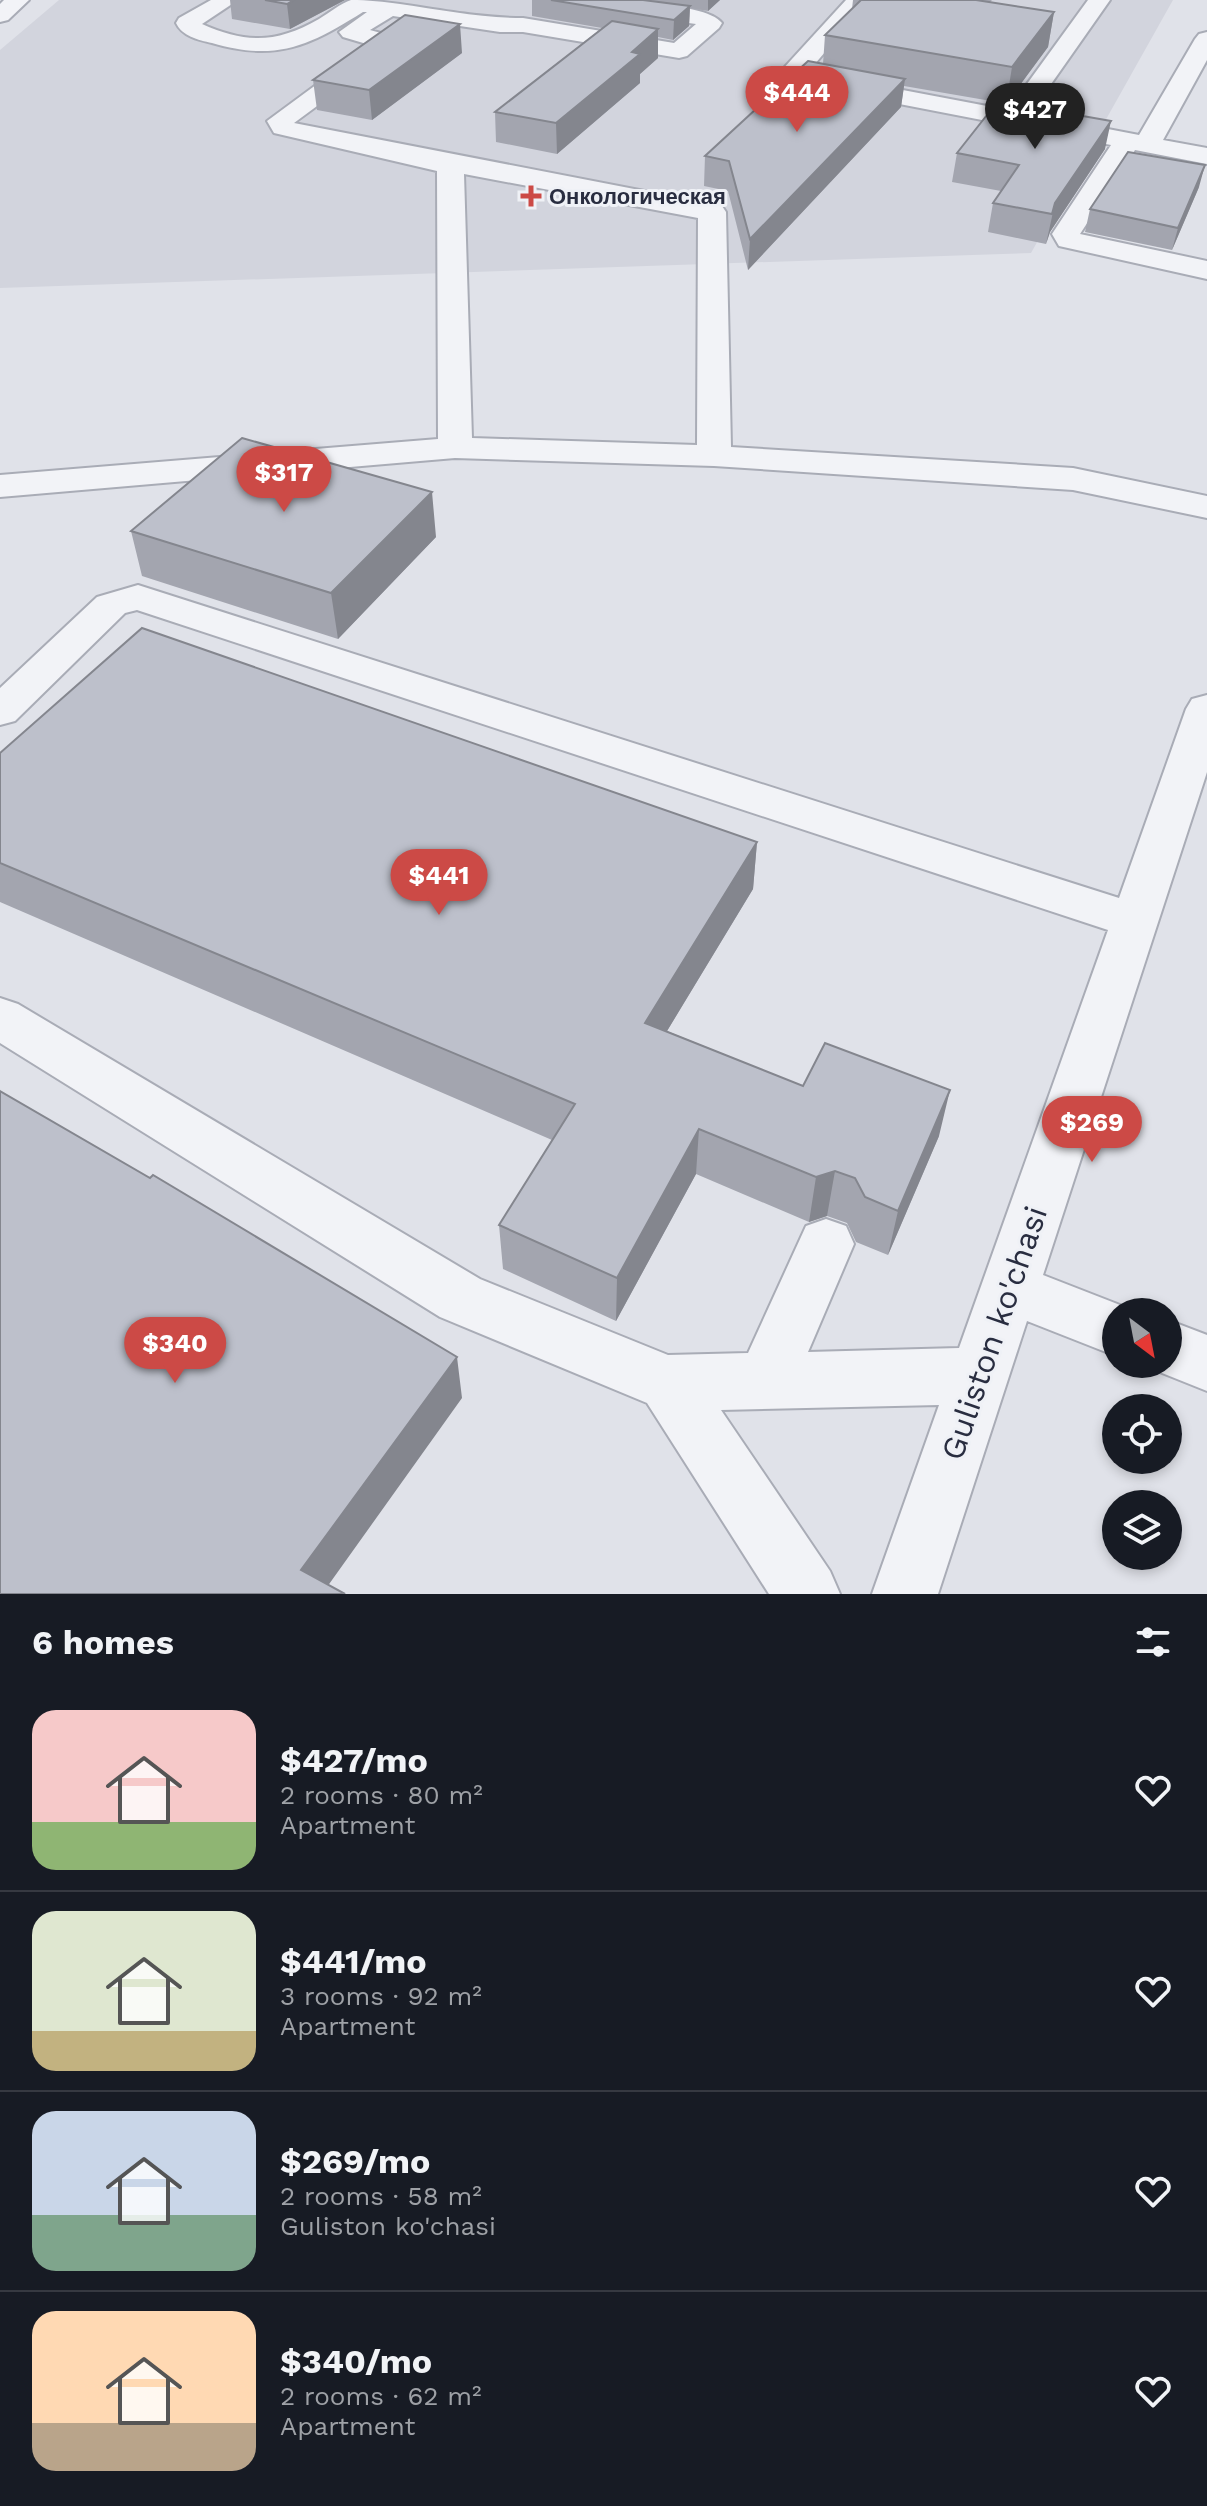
<!DOCTYPE html>
<html lang="en">
<head>
<meta charset="utf-8">
<style>
  :root { --surface:#171b24; --page:#20242c; --text:#f1f3f6; --muted:#9ea1a6; --line:#363941; --accent:#cc4a46 }
  body { margin:0; font-family:"Work Sans",sans-serif; background:var(--page); color:var(--text); height:100vh; display:flex; flex-direction:column; font-size:30px; white-space:nowrap }
  * { box-sizing:border-box; margin:0 }
  p { font-size:26px; color:var(--muted) }
  .icon { flex:none; width:44px; height:44px; fill:none; stroke:currentColor; stroke-width:2; stroke-linecap:round; stroke-linejoin:round }
  .map { position:relative; height:1594px; overflow:hidden }
  .drawer { display:flex; flex-direction:column; background:var(--surface); flex:1 }
  .drawer>* { flex:none }
  .needle { width:52px; rotate:148deg }
  .buttons { position:absolute; left:1102px; top:1298px; display:grid; gap:16px }
  .buttons a { display:grid; place-items:center; width:80px; height:80px; border-radius:50%; background:var(--surface); box-shadow:0 4px 12px #0003; font-size:40px }
  .price { position:absolute; translate:-50% -68px; padding:0 18px; border-radius:28px; background:var(--accent); color:#fff; font-size:26px; line-height:52px; filter:drop-shadow(0 2px 4px #0008) }
  .price::after { content:''; position:absolute; left:50%; top:48px; width:24px; height:18px; margin-left:-12px; background:inherit; clip-path:polygon(0 0,100% 0,50% 100%) }
  .price.active { background:#222; color:#fff }
  ul { padding:0; list-style:none }
  li { display:flex; align-items:center; gap:24px; height:200px; padding:0 32px }
  li+li { border-top:2px solid var(--line) }
  li span { display:grid; place-items:center; flex:none; width:224px; height:160px; border-radius:24px; color:#555 }
  li>.icon { margin-inline-start:auto }
  span .icon { width:96px; height:96px; fill:#fffc; stroke-width:1 }
  li b { font-size:34px }
  h2 { display:flex; justify-content:space-between; align-items:center; height:96px; padding:0 32px; font-size:34px }
  .map>svg:first-child { display:block }
  .built { fill:#d2d4dd }
  .lines { fill:none; stroke-linecap:round; stroke-linejoin:round }
  .minor-casing { stroke:#a9acb6; stroke-width:4 }
  .minor { fill:#f2f3f7; fill-rule:evenodd }
  .wall { fill:#a3a5af }
  .shaded-wall { fill:#84868e }
  .building { fill:#bdc0cb; stroke:#84868e; stroke-width:2 }
  .poi-dot { fill:#cc4a46; stroke:#eff1f6; stroke-width:3 }
  .labels { text-anchor:middle; dominant-baseline:central; stroke-width:6; stroke-linejoin:round; paint-order:stroke }
  .far-poi-label { font-size:22px; font-weight:bold; fill:#292d40; stroke:#eff1f6; text-anchor:start }
  .near-street-label { font-size:32px; fill:#292d40; stroke:#eff1f6 }
</style>
</head>
<body>
<div class="map">
<svg width="1207" height="1594" viewBox="0 0 1207 1594">
  <rect width="100%" height="100%" fill="#e0e2e9"/>
  <path class="built" d="M 59,0 L 1173,0 L 1031,253 L 0,288 L 0,50 Z"/>
  <g class="lines">
    <defs>
      <path id="minor" d="M 4,0 L 29,0 L 8,20 L 0,22 L 0,4 Z
        M 211,0 L 238,0 L 202,24 C 247,44 277,43 319,19 C 329,13 341,3 351,0 C 367,0 385,2 400,4 C 441,10 482,18 523,18 L 674,43 L 696,24 L 572,7 L 561,0 C 591,0 705,0 722,23 L 719,28 L 687,56 L 679,58 L 523,32 L 500,32 L 393,16 L 370,30 L 388,35 L 397,45 L 393,50 L 294,123 L 722,206 L 726,212 L 731,447 L 1073,468 L 1207,496 L 1207,518 L 1073,490 L 714,466 L 455,458 L 0,497 L 0,475 L 438,439 L 437,171 L 274,133 L 267,121 L 370,45 L 343,37 L 339,32 L 367,12 L 363,12 C 309,46 276,62 212,43 C 198,40 182,36 176,23 L 179,18 ZM 464,174 L 698,218 L 697,445 L 472,438 Z
        M 846,0 L 863,0 L 866,4 L 808,72 L 1008,110 L 1088,0 L 1110,0 L 1030,114 L 1139,135 L 1195,39 L 1199,34 L 1207,32 L 1207,60 L 1163,140 L 1207,148 L 1207,164 L 1135,150 L 1080,234 L 1207,261 L 1207,279 L 1059,246 L 1052,234 L 1111,145 L 791,83 L 781,71 Z
        M 138,585 L 1119,898 L 1186,709 L 1192,699 L 1207,695 L 1207,772 L 1043,1275 L 1138,1312 L 1116,1312 L 1116,1356 L 1027,1321 L 938,1594 L 872,1594 L 939,1405 L 721,1410 L 830,1571 L 840,1594 L 769,1594 L 647,1403 L 440,1317 L 0,1043 L 0,998 L 18,1004 L 480,1279 L 668,1355 L 748,1353 L 806,1226 L 826,1219 L 846,1226 L 854,1244 L 808,1352 L 959,1348 L 1108,930 L 137,610 L 125,613 L 15,721 L 0,725 L 0,688 L 97,597 Z
        M 1168,1320 L 1207,1335 L 1207,1391 L 1147,1367 L 1146,1364 L 1168,1364 Z"/>
    </defs>
    <use href="#minor" class="minor-casing"/>
    <use href="#minor" class="minor"/>
  </g>
  <path class="wall" d="M 230,0 L 345,0 L 290,29 L 232,19 Z
    M 532,0 L 643,0 L 660,2 L 647,0 L 720,0 L 708,11 L 690,8 L 689,26 L 673,40 L 658,37 L 658,58 L 640,74 L 640,83 L 557,154 L 496,142 L 495,112 L 602,28 L 532,16 Z
    M 853,0 L 992,0 L 990,2 L 1054,12 L 1048,47 L 1006,103 L 1105,149 L 1050,232 L 1046,244 L 988,232 L 993,203 L 1001,191 L 952,182 L 957,153 L 997,102 L 904,86 L 901,107 L 748,270 L 728,191 L 704,186 L 705,156 L 823,64 L 825,35 L 852,9 Z
    M 462,53 L 372,120 L 317,110 L 313,80 Z
    M 1199,187 L 1172,250 L 1085,232 L 1090,209 Z
    M 131,531 L 436,537 L 338,639 L 142,576 Z
    M 0,753 L 757,842 L 753,889 L 667,1031 L 803,1086 L 939,1136 L 888,1255 L 856,1242 L 847,1223 L 827,1216 L 809,1222 L 696,1174 L 616,1321 L 503,1269 L 499,1225 L 552,1140 L 0,902 Z"/>
  <path class="shaded-wall" d="M 294,0 L 345,0 L 290,29 L 287,4 Z
    M 708,0 L 720,0 L 708,11 Z
    M 690,6 L 689,26 L 673,40 L 674,20 Z
    M 1054,12 L 1048,47 L 1006,104 L 1012,67 Z
    M 460,24 L 462,53 L 372,120 L 369,90 Z
    M 658,29 L 658,58 L 640,74 L 640,83 L 557,154 L 556,123 Z
    M 905,79 L 901,107 L 748,270 L 750,239 Z
    M 1111,121 L 1105,149 L 1050,232 L 1046,244 L 1055,203 Z
    M 1205,165 L 1199,187 L 1172,250 L 1178,228 Z
    M 432,492 L 436,537 L 338,639 L 331,593 Z
    M 757,842 L 753,889 L 644,1069 L 645,1023 Z
    M 950,1090 L 939,1136 L 888,1255 L 898,1211 Z
    M 699,1129 L 696,1174 L 616,1321 L 617,1278 Z
    M 835,1171 L 827,1216 L 809,1222 L 816,1177 Z
    M 457,1357 L 462,1398 L 322,1594 L 301,1570 Z"/>
  <path class="building" d="M 265,0 L 294,0 L 287,4 Z
    M 551,0 L 643,0 L 690,6 L 674,20 Z
    M 861,0 L 976,0 L 1054,12 L 1012,67 L 825,35 Z
    M 405,15 L 460,24 L 369,90 L 313,80 Z
    M 612,21 L 658,29 L 632,52 L 640,54 L 556,123 L 495,112 Z
    M 808,61 L 905,79 L 750,239 L 729,161 L 705,156 Z
    M 998,101 L 1111,121 L 1055,203 L 1052,214 L 993,203 L 1019,165 L 957,153 Z
    M 1128,152 L 1205,165 L 1178,228 L 1090,209 Z
    M 242,438 L 432,492 L 331,593 L 131,531 Z
    M 142,628 L 757,842 L 645,1023 L 803,1086 L 825,1043 L 950,1090 L 898,1211 L 865,1197 L 855,1178 L 835,1171 L 816,1177 L 699,1129 L 617,1278 L 499,1225 L 575,1104 L 0,863 L 0,753 Z
    M 0,1091 L 150,1178 L 153,1175 L 457,1357 L 301,1570 L 345,1594 L 0,1594 Z"/>
  <path class="poi-dot" d="M527 184h8v8h8v8h-8v8h-8v-8h-8v-8h8z"/>
  <g class="labels">
    <g class="far-poi-label">
      <text x="549" y="196">Онкологическая</text>
    </g>
    <g class="near-street-label">
      <text transform="translate(994 1333) rotate(-71)">Guliston ko'chasi</text>
    </g>
  </g>
</svg>
<div class="buttons">
<a><svg class="needle" viewBox="-14 -14 28 28"><path d="M0-13l5 13h-10z" fill="#e53935"/><path d="M0 13l5-13h-10z" fill="#9ea1a6"/></svg></a>
<a><svg class="icon" aria-label="locate" viewBox="0 0 24 24"><circle cx="12" cy="12" r="6"/><path d="M12 2v4M12 18v4M2 12h4M18 12h4"/></svg></a>
<a><svg class="icon" aria-label="layers" viewBox="0 0 24 24"><path d="M12 4l9 5-9 5-9-5zM3 14l9 5 9-5"/></svg></a>
</div>
<b class="price" style="left:797px;top:134px">$444</b>
<b class="price active" style="left:1035px;top:151px">$427</b>
<b class="price" style="left:284px;top:514px">$317</b>
<b class="price" style="left:439px;top:917px">$441</b>
<b class="price" style="left:1092px;top:1164px">$269</b>
<b class="price" style="left:175px;top:1385px">$340</b>
</div>
<section class="drawer">
<h2>6 homes<svg class="icon" aria-label="filters" viewBox="0 0 24 24"><path d="M4 7h16M4 17h16"/><circle cx="9" cy="7" r="2"/><circle cx="15" cy="17" r="2"/></svg></h2>
<ul>
<li><span style="background:linear-gradient(#f6c9c9 70%,#8fb573 0)"><svg class="icon" aria-label="home" viewBox="0 0 24 24"><path d="M3 11l9-7 9 7M6 9v11h12V9"/></svg></span><div><b>$427/mo</b><p>2 rooms · 80 m²</p><p>Apartment</p></div><svg class="icon" aria-label="heart" viewBox="0 0 24 24"><path d="M12 20l-8-8c-3-5 5-10 8-4 3-6 11-1 8 4z"/></svg></li>
<li><span style="background:linear-gradient(#dfe7d0 75%,#c2b280 0)"><svg class="icon" aria-label="home" viewBox="0 0 24 24"><path d="M3 11l9-7 9 7M6 9v11h12V9"/></svg></span><div><b>$441/mo</b><p>3 rooms · 92 m²</p><p>Apartment</p></div><svg class="icon" aria-label="heart" viewBox="0 0 24 24"><path d="M12 20l-8-8c-3-5 5-10 8-4 3-6 11-1 8 4z"/></svg></li>
<li><span style="background:linear-gradient(#c9d6e8 65%,#7fa58c 0)"><svg class="icon" aria-label="home" viewBox="0 0 24 24"><path d="M3 11l9-7 9 7M6 9v11h12V9"/></svg></span><div><b>$269/mo</b><p>2 rooms · 58 m²</p><p>Guliston ko'chasi</p></div><svg class="icon" aria-label="heart" viewBox="0 0 24 24"><path d="M12 20l-8-8c-3-5 5-10 8-4 3-6 11-1 8 4z"/></svg></li>
<li><span style="background:linear-gradient(#ffd9b3 70%,#b9a48a 0)"><svg class="icon" aria-label="home" viewBox="0 0 24 24"><path d="M3 11l9-7 9 7M6 9v11h12V9"/></svg></span><div><b>$340/mo</b><p>2 rooms · 62 m²</p><p>Apartment</p></div><svg class="icon" aria-label="heart" viewBox="0 0 24 24"><path d="M12 20l-8-8c-3-5 5-10 8-4 3-6 11-1 8 4z"/></svg></li>
</ul>
</section>
</body>
</html>
